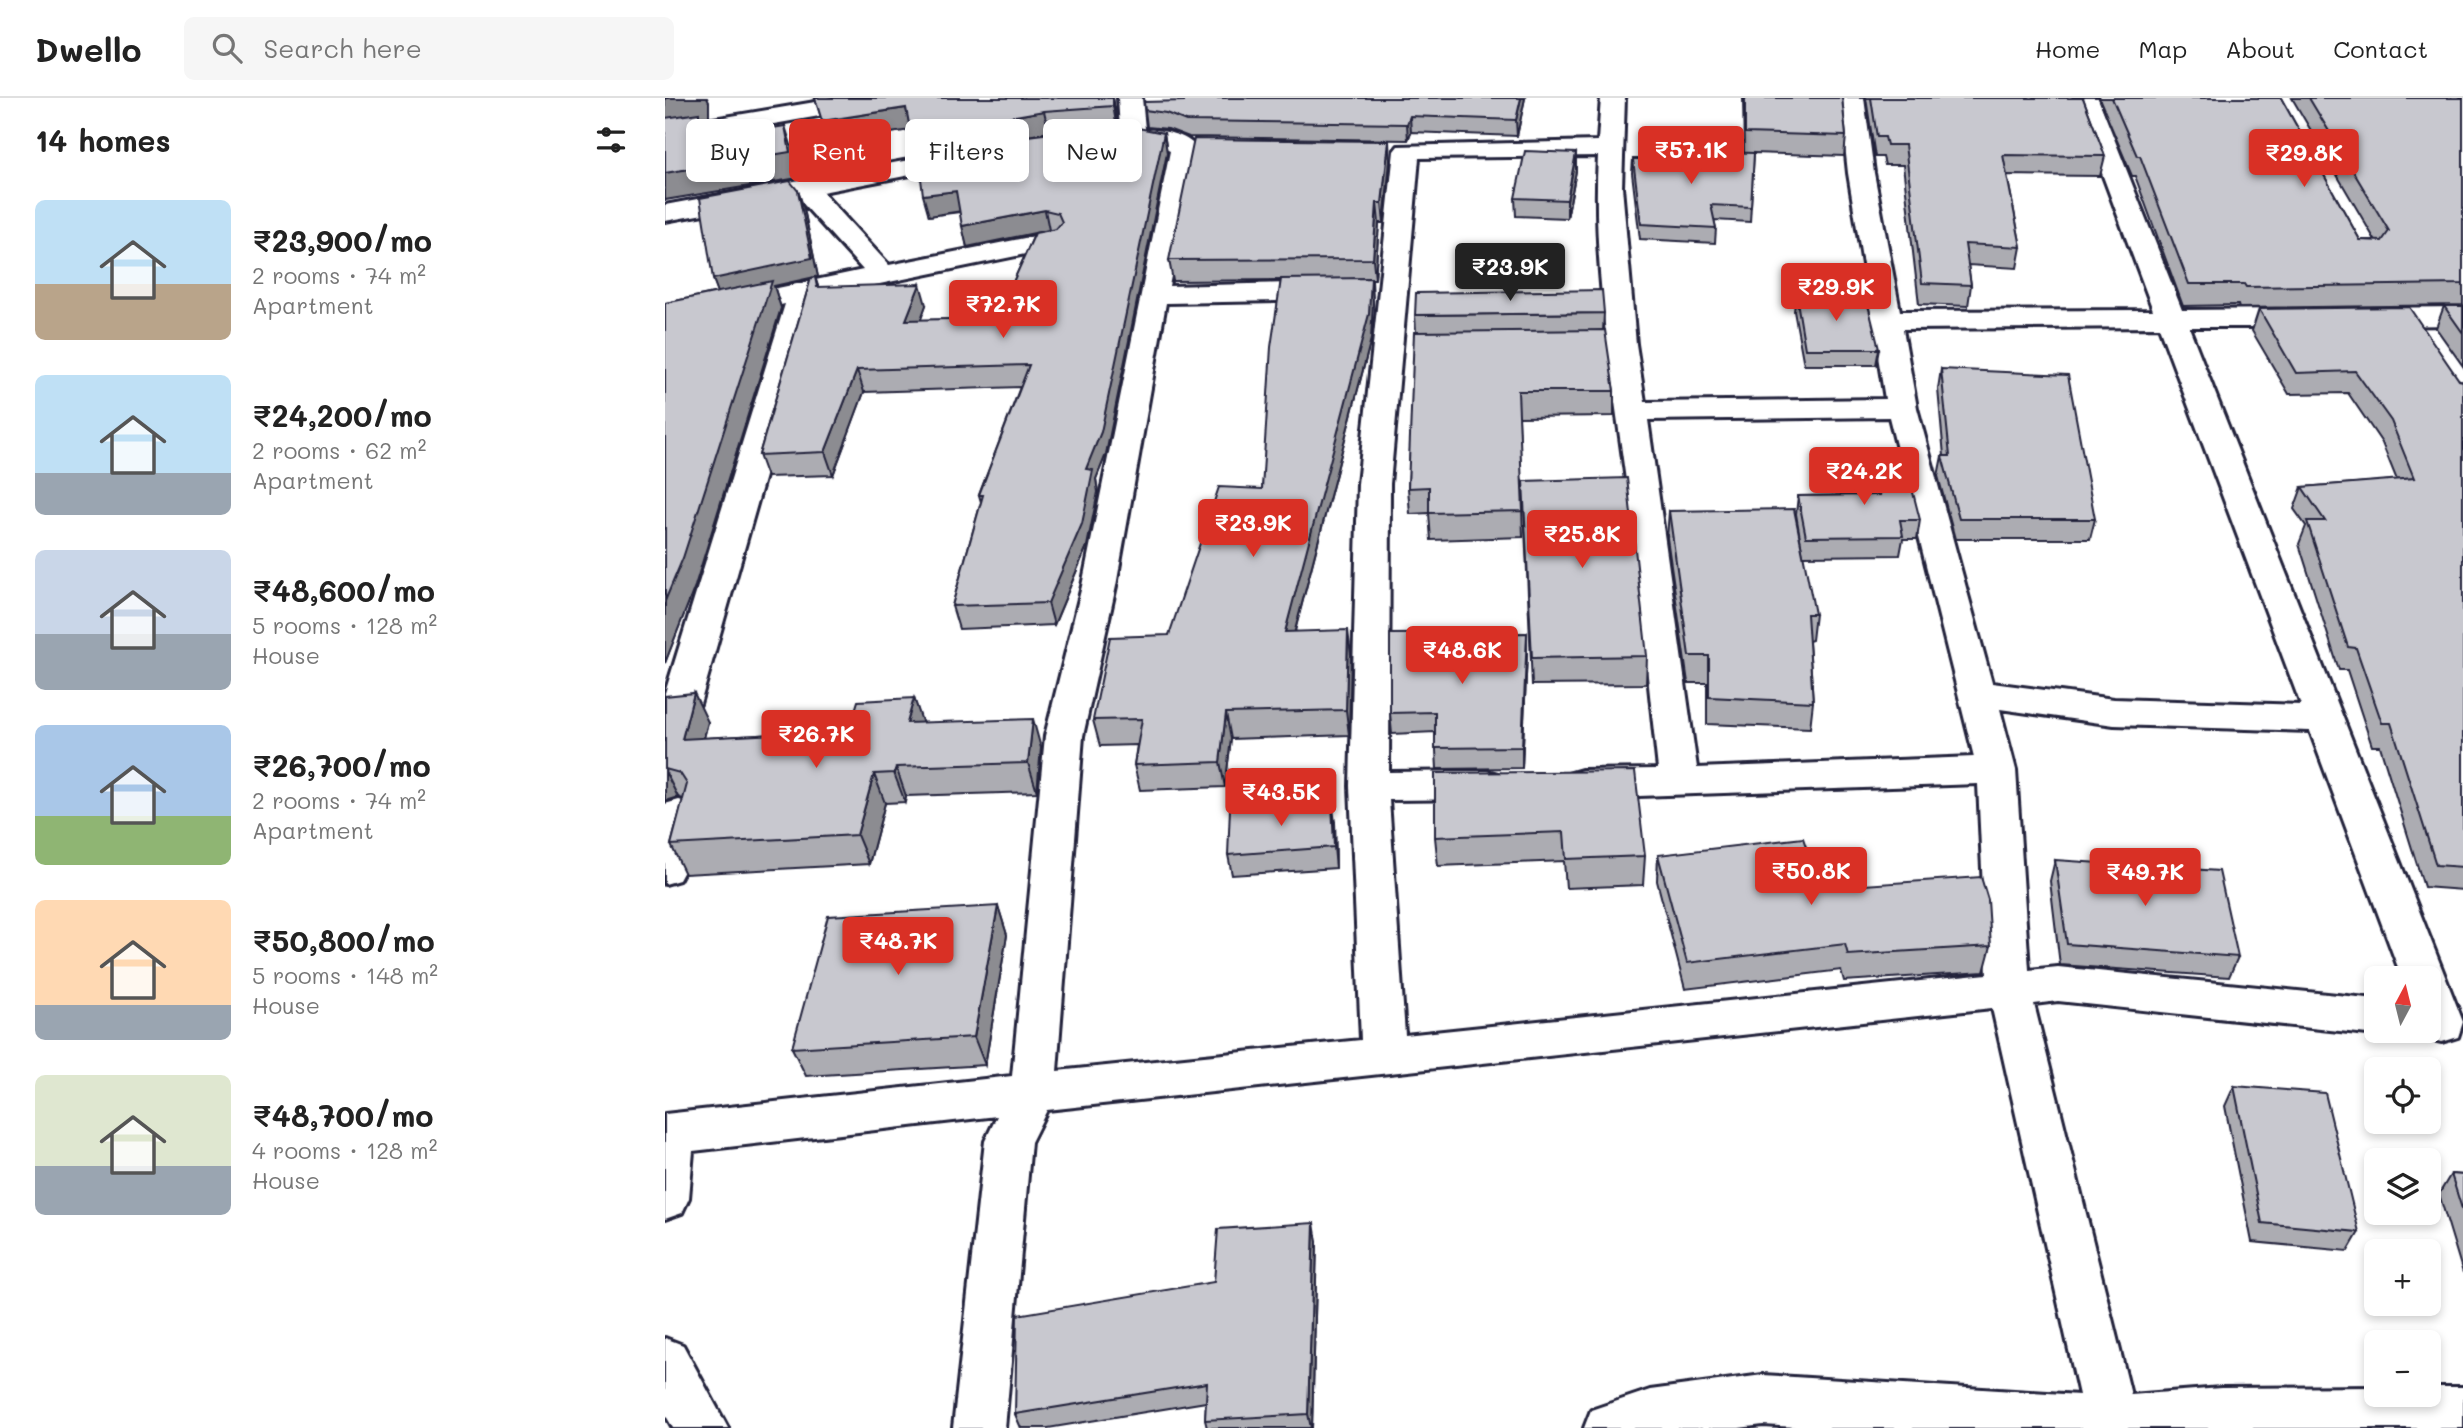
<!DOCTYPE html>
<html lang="en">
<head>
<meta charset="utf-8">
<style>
  :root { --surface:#fff; --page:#f6f6f6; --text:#222; --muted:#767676; --line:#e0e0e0; --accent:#d93025 }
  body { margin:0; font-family:Mali,sans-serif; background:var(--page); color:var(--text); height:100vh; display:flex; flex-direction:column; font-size:26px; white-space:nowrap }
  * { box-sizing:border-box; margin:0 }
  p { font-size:23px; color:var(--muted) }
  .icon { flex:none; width:38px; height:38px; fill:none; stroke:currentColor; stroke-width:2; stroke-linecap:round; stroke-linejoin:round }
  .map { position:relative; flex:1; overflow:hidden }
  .panel { display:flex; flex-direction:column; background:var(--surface); width:665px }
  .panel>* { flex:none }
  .banner { position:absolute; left:21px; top:21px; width:665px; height:63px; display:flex; gap:14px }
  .needle { width:46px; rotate:7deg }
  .controls { position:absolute; left:1699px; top:868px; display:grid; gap:14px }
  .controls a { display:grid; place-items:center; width:77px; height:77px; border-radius:10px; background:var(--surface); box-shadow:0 4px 10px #0003; font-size:35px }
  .price { position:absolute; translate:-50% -60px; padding:0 16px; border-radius:7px; background:var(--accent); color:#fff; font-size:23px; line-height:46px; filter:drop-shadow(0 2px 4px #0008) }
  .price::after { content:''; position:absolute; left:50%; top:42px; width:21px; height:16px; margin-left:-10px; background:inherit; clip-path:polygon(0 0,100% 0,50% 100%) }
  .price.on { background:#222; color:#fff }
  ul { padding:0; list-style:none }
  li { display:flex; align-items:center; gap:21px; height:175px; padding:0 35px }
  li span { display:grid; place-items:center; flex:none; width:196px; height:140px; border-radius:10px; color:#555 }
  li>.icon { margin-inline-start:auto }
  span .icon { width:84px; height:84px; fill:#fffc; stroke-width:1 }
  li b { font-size:30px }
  h2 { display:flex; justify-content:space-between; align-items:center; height:84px; padding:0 35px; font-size:30px }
  .tag { padding:0 24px; border-radius:10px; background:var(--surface); box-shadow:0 4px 10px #0003; font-size:24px; line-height:63px }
  .tag.on { background:var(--accent); color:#fff }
  header { display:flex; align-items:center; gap:42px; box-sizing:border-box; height:98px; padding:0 35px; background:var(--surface); border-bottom:2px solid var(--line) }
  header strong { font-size:33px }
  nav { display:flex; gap:38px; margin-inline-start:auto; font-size:24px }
  .search { width:490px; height:63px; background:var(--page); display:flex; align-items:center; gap:18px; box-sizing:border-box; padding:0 24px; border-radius:10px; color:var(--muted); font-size:26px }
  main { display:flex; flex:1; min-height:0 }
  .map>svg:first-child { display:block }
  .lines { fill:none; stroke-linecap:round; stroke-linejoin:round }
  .street-casing { stroke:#22223b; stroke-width:6 }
  .street { fill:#fff; fill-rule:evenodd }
  .wall { fill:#acacb2; stroke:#22223b; stroke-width:2; fill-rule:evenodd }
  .shaded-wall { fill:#8c8c91; stroke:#22223b; stroke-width:2 }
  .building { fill:#c8c8cf; stroke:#22223b; stroke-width:2 }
</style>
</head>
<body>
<header>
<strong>Dwello</strong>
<div class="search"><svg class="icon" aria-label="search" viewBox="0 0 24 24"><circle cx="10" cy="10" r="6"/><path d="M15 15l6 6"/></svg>Search here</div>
<nav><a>Home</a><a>Map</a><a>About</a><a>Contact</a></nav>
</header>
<main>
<section class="panel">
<h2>14 homes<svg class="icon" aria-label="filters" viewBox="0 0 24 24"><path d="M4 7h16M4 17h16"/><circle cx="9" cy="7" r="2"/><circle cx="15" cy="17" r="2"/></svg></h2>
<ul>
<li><span style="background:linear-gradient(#bfe0f5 60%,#b9a48a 0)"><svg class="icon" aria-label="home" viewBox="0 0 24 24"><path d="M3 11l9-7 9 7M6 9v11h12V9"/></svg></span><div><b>₹23,900/mo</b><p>2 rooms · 74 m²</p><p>Apartment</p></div></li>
<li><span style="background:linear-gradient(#bfe0f5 70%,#9aa5b1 0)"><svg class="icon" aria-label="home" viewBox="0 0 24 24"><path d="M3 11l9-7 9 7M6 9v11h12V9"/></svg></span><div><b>₹24,200/mo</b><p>2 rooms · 62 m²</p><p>Apartment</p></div></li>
<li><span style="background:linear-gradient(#c9d6e8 60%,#9aa5b1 0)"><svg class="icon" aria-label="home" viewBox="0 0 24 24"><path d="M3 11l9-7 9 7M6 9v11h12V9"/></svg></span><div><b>₹48,600/mo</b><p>5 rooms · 128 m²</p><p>House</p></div></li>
<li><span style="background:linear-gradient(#a9c7e8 65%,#8fb573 0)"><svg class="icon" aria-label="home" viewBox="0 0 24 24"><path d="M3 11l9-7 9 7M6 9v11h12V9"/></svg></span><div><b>₹26,700/mo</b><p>2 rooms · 74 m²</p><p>Apartment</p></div></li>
<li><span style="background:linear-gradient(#ffd9b3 75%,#9aa5b1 0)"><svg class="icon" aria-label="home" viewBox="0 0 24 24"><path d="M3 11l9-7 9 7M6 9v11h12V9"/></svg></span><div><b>₹50,800/mo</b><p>5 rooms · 148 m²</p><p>House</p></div></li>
<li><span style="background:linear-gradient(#dfe7d0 65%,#9aa5b1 0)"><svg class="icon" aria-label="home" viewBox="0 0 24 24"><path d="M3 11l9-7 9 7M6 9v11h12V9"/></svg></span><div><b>₹48,700/mo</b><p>4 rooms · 128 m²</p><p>House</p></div></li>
</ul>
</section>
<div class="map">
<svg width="1798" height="1330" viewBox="0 0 1798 1330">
  <rect width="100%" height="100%" fill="#fff"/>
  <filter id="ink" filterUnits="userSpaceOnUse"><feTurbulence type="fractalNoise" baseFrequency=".0143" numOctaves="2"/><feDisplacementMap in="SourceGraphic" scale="14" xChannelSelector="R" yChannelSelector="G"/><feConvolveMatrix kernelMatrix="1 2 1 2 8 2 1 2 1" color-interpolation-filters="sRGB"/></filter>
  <g filter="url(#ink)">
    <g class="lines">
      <defs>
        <path id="street" d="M 174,0 L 229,0 L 226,5 L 217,7 L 0,45 L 0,29 Z
          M 453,0 L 477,0 L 480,31 C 496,32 522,36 532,50 L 504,188 L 665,184 L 675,187 L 679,193 L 675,199 L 665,202 L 501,205 L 451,488 L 418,638 L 392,973 L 696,942 L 685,688 L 693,386 L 729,53 L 733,48 L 933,43 L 936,0 L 960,0 L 957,89 L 971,246 L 980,304 L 1220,301 L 1183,75 L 1175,0 L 1199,0 L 1209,75 L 1235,213 L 1488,212 L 1409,0 L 1433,0 L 1517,212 L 1642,211 L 1652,214 L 1657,220 L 1652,226 L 1642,229 L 1524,229 L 1798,924 L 1793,939 L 1777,944 L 1748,938 L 1746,933 L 1764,933 L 1764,880 L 1737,880 L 1645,633 L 1449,627 L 1335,611 L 1351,672 L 1364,872 L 1393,869 L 1712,901 L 1712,933 L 1724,933 L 1712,937 L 1393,903 L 1369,906 L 1466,1297 L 1556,1290 L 1712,1289 L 1712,1297 L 1764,1297 L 1764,1289 L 1798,1289 L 1798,1330 L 1148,1330 L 1098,1327 L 1074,1330 L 919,1330 L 926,1312 L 985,1292 L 1098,1277 L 1414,1297 L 1327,910 L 382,1012 L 366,1044 L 340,1330 L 288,1330 L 320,1043 L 332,1018 L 28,1053 L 24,1100 L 17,1115 L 0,1121 L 0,1016 L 347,978 L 380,638 L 417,488 L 505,53 L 490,46 L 417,46 L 413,41 L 417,36 L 455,31 ZM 933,58 C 927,164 946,271 960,375 C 973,474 982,573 993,671 L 917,672 L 903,676 L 898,686 L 903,696 L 917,700 L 1313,686 L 1322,876 L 740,937 L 724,702 L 822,701 L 836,697 L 841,687 L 836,677 L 822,673 L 724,674 L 725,386 L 754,60 ZM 1494,229 L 1636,607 L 1449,601 L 1327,585 L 1252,310 L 1238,231 ZM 1224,319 L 1309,659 L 1032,670 L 983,322 Z
          M 304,51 L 313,54 L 317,59 L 313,64 L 157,94 L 224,167 L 385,135 L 395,137 L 399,143 L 395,149 L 385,151 L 151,199 L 35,606 L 29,615 L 0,621 L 0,595 L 120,206 L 0,232 L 0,214 L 198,172 L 132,99 L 0,123 L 0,107 Z
          M 1798,209 L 1798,227 L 1699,228 L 1689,225 L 1684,219 L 1689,213 L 1699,210 Z
          M 14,702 L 28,706 L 34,716 L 20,771 L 14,782 L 0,786 L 0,706 Z
          M 0,1240 L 18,1247 L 63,1330 L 8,1330 L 0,1316 Z"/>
      </defs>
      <use href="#street" class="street-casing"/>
      <use href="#street" class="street"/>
    </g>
    <path class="wall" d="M 448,0 L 452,29 L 499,35 L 502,55 L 441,356 L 431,381 L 433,394 L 422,448 L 389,527 L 294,531 L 287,508 L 316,404 L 314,397 L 355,289 L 199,294 L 168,377 L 102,379 L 94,357 L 146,180 L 109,188 L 116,210 L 30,488 L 0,565 L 0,205 L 53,194 L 48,181 L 133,93 L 139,111 L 153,179 L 150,179 L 153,189 L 261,207 L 255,222 L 332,220 L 370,135 L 302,149 L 295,114 L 264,118 L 253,58 L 252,58 L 245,32 L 164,44 L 150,1 ZM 404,33 L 367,37 L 384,34 Z
      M 860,0 L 852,38 L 746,34 L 743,42 L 524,39 L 503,31 L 482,29 L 480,12 Z
      M 1078,0 L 1177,0 L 1181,38 L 1179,58 L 1089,55 L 1085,124 L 1049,122 L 1051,130 L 1050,145 L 975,141 L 967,75 L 968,61 L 980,61 L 1079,55 Z
      M 1201,0 L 1418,0 L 1440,58 L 1435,78 L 1342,77 L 1356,149 L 1352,170 L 1303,167 L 1306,187 L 1303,208 L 1254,206 L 1238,67 L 1220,67 L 1218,59 L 1210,59 Z
      M 1434,0 L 1616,0 L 1695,142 L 1710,142 L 1627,0 L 1798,0 L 1798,207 L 1574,210 L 1573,207 L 1518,208 L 1470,78 L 1467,78 Z
      M 911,55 L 911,73 L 902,120 L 851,118 L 850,100 Z
      M 725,63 L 719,125 L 714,125 L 710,181 L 707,181 L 708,204 L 706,241 L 630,533 L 686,557 L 684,637 L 566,641 L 560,689 L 475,692 L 469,667 L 472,647 L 435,648 L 428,622 L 504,537 L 597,391 L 616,182 L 508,183 L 504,162 Z
      M 1131,197 L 1214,251 L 1211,267 L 1139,267 L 1129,213 Z
      M 1779,208 L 1798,208 L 1798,268 L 1771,230 Z
      M 1594,211 L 1798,283 L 1798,792 L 1759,789 L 1715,648 L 1707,648 L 1682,572 L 1674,572 L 1634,446 L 1641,428 L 1629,411 L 1637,389 L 1732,382 L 1717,345 L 1683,295 L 1624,296 L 1587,233 Z
      M 939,215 L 938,233 L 949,293 L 949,318 L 854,319 L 858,439 L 766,442 L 764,415 L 745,416 L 743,390 L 751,234 L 750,217 Z
      M 1276,271 L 1430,421 L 1425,441 L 1290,441 L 1273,378 L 1277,358 L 1279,358 L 1273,291 Z
      M 1209,358 L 1255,422 L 1252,441 L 1238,441 L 1235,457 L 1138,458 L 1131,416 L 1133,398 L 1209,397 L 1206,376 Z
      M 858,383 L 982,558 L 981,586 L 867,587 Z
      M 1004,413 L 1150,516 L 1147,542 L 1144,543 L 1148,604 L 1145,630 L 1042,626 L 1042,585 L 1023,585 L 1002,440 Z
      M 862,535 L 862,555 L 857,670 L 772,671 L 770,634 L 727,636 L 725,615 Z
      M 0,598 L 43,624 L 39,640 L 184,632 L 249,600 L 257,625 L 376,650 L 372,694 L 241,698 L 240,704 L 220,705 L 204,766 L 20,776 L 6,747 L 18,701 L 13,699 L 0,703 Z
      M 770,675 L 980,758 L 978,787 L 901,790 L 899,763 L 773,768 L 770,739 Z
      M 670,724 L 671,770 L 567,777 L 563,757 Z
      M 993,757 L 1155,790 L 1326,848 L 1319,874 L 1179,883 L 1176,872 L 1020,891 L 992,783 Z
      M 1390,762 L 1573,859 L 1564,879 L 1395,867 L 1385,783 Z
      M 333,808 L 342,837 L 320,967 L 141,978 L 127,950 Z
      M 1569,988 L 1694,1134 L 1683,1153 L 1587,1144 L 1560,1008 Z
      M 1786,1076 L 1798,1077 L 1798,1175 L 1774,1096 Z
      M 652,1144 L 647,1330 L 542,1330 L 540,1322 L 541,1304 L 383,1330 L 356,1330 L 350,1316 L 549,1184 Z"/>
    <path class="shaded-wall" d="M 0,0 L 42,0 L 44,4 L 44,19 L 36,20 L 43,40 L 43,67 L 0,27 Z
      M 448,0 L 452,20 L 452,30 L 448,8 Z
      M 856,0 L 860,0 L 852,38 L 851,22 Z
      M 241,10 L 246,32 L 164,44 L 157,23 Z
      M 379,13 L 384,34 L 256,58 L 250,36 Z
      M 745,18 L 746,34 L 743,42 L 742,26 Z
      M 120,28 L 128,53 L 133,80 L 0,102 L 0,75 Z
      M 499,35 L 502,55 L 441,356 L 431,381 L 433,394 L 422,448 L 389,527 L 383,505 L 421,371 Z
      M 724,43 L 725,63 L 719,125 L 717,105 Z
      M 911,55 L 911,73 L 902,120 L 902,102 Z
      M 133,93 L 139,111 L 153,179 L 150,179 L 157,200 L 152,189 L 150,179 L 109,188 L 116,210 L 30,488 L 0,565 L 0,503 L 55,200 L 48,181 Z
      M 291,93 L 297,113 L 264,118 L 258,97 Z
      M 712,105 L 714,125 L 710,181 L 708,161 Z
      M 380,112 L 384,132 L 302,149 L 297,128 Z
      M 706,180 L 708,204 L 706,241 L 623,559 L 620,534 Z
      M 255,186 L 261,207 L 248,244 L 241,222 Z
      M 192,272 L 199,294 L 168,377 L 160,354 Z
      M 683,532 L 686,557 L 684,637 L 681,612 Z
      M 862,535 L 862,555 L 857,670 L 857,649 Z
      M 29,595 L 43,624 L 31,670 L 17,641 Z
      M 249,600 L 259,629 L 242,625 Z
      M 561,615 L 566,641 L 560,689 L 555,664 Z
      M 368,621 L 376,650 L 372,694 L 363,665 Z
      M 231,669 L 241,698 L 240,704 L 229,675 Z
      M 0,673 L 13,699 L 0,703 Z
      M 209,676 L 220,705 L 204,766 L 192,737 Z
      M 667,704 L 670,724 L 671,770 L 669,749 Z
      M 333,808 L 342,837 L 320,967 L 309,939 Z
      M 649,1125 L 652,1144 L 647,1330 L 646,1330 L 643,1316 Z"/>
    <path class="building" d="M 150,0 L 448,0 L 448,8 L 379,13 L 246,36 L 241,10 L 157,23 Z
      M 519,0 L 856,0 L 851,22 L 745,18 L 742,26 L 521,23 L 501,15 L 480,12 L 479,4 L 519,3 Z
      M 1080,0 L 1177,0 L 1181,38 L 1080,35 Z
      M 1206,0 L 1418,0 L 1440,58 L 1338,57 L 1356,149 L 1300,146 L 1306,187 L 1257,185 L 1240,47 L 1222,47 L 1220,39 L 1212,39 Z
      M 1447,0 L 1616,0 L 1695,142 L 1717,143 L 1724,133 L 1644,0 L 1798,0 L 1798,186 L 1581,189 L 1579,186 L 1524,186 L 1475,58 L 1472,58 Z
      M 34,15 L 34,42 L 120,28 L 125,54 L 0,75 L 0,20 Z
      M 433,29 L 473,30 L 499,35 L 436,334 L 421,371 L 428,372 L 417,426 L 383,505 L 287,508 L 318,397 L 314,397 L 364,267 L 192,272 L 160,354 L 94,357 L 146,180 L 150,179 L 152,189 L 255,186 L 241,222 L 332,220 L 370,135 L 391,131 L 397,124 L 393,115 L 380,112 L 297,128 L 291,93 L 258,97 L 253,56 L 332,42 Z
      M 529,41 L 724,43 L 717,105 L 712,105 L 708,161 L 504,162 Z
      M 983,52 L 1089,55 L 1086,109 L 1046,107 L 1051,130 L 976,126 L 968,61 L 980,61 Z
      M 860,53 L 911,55 L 902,102 L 850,100 Z
      M 125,83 L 133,93 L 147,160 L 48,181 L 35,100 Z
      M 706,180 L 704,216 L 620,534 L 683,532 L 681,612 L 561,615 L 555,664 L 469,667 L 477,621 L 428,622 L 445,539 L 504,537 L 554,389 L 597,391 L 606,249 L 616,181 Z
      M 107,183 L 18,460 L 0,503 L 0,205 Z
      M 937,192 L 939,215 L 750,217 L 751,195 Z
      M 1131,197 L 1201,199 L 1214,251 L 1140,251 Z
      M 1779,208 L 1798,208 L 1798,235 Z
      M 1744,209 L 1794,282 L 1798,283 L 1798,769 L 1771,767 L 1726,625 L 1717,625 L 1691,550 L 1683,549 L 1642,423 L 1660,423 L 1637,389 L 1749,380 L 1726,323 L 1690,273 L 1631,275 L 1594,211 Z
      M 940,232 L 949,293 L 853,293 L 858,413 L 764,415 L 764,389 L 743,390 L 749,234 Z
      M 1276,271 L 1403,277 L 1430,421 L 1294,421 L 1277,358 L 1285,358 Z
      M 1209,358 L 1239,359 L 1255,422 L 1235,422 L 1238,438 L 1141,439 L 1133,398 L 1215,397 Z
      M 962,380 L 982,558 L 867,560 L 858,383 Z
      M 1129,411 L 1150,516 L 1142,516 L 1148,604 L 1044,599 L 1044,558 L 1024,558 L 1004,413 Z
      M 862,535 L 857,649 L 770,650 L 770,614 L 725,615 L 725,536 Z
      M 29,595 L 17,641 L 184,632 L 193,603 L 249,600 L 242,625 L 368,621 L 363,665 L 231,669 L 229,675 L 209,676 L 192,737 L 6,747 L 22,686 L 15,675 L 0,671 L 0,598 Z
      M 970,673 L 980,758 L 901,761 L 899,734 L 770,739 L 770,675 Z
      M 667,704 L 669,749 L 563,757 L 565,711 Z
      M 1138,740 L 1155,790 L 1316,779 L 1323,802 L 1326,848 L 1183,857 L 1180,846 L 1022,865 L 993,757 Z
      M 1390,762 L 1554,773 L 1573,859 L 1402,846 Z
      M 333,808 L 309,939 L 127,950 L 163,818 Z
      M 1569,988 L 1660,995 L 1694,1134 L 1597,1125 Z
      M 1786,1076 L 1798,1077 L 1798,1114 Z
      M 649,1125 L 643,1316 L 540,1322 L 542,1285 L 350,1316 L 352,1217 L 549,1184 L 553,1131 Z"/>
  </g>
</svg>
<div class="controls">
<a><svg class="needle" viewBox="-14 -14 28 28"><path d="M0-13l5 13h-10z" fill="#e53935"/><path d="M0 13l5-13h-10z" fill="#767676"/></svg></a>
<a><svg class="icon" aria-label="locate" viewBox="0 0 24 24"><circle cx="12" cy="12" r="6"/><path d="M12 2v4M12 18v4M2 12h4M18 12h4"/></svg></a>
<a><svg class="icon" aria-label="layers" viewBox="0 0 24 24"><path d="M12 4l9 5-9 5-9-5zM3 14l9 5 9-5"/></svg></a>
<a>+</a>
<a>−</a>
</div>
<b class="price" style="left:1026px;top:88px">₹57.1K</b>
<b class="price" style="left:1639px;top:91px">₹29.8K</b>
<b class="price on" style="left:845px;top:205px">₹23.9K</b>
<b class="price" style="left:1171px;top:225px">₹29.9K</b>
<b class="price" style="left:338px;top:242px">₹72.7K</b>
<b class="price" style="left:1199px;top:409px">₹24.2K</b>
<b class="price" style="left:588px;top:461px">₹23.9K</b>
<b class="price" style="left:917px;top:472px">₹25.8K</b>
<b class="price" style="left:797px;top:588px">₹48.6K</b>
<b class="price" style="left:151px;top:672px">₹26.7K</b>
<b class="price" style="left:616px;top:730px">₹43.5K</b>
<b class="price" style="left:1146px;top:809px">₹50.8K</b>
<b class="price" style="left:1480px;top:810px">₹49.7K</b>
<b class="price" style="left:233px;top:879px">₹48.7K</b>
<div class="banner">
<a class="tag">Buy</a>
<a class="tag on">Rent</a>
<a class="tag">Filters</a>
<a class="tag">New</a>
</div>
</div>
</main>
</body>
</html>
